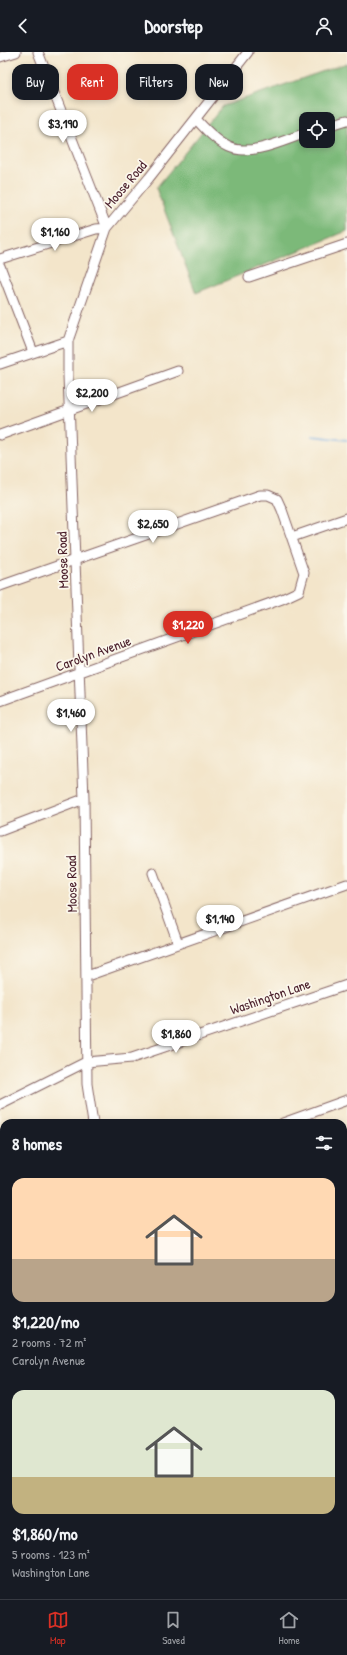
<!DOCTYPE html>
<html lang="en">
<head>
<meta charset="utf-8">
<style>
  :root { --surface:#171b24; --page:#20242c; --text:#f1f3f6; --muted:#9ea1a6; --line:#363941; --accent:#d93025 }
  body { margin:0; font-family:"Patrick Hand",sans-serif; background:var(--page); color:var(--text); height:100vh; display:flex; flex-direction:column; font-size:15px; white-space:nowrap }
  * { box-sizing:border-box; margin:0 }
  p { font-size:13px; color:var(--muted) }
  .icon { flex:none; width:22px; height:22px; fill:none; stroke:currentColor; stroke-width:2; stroke-linecap:round; stroke-linejoin:round }
  .map { position:relative; flex:1; overflow:hidden }
  .sheet { position:absolute; left:0px; top:1067px; width:347px; height:480px; display:flex; flex-direction:column; background:var(--surface); border-radius:12px 12px 0 0; box-shadow:0 2px 6px #0003 }
  .sheet>* { flex:none }
  .guide { position:absolute; left:12px; top:12px; width:323px; height:36px; display:flex; gap:8px }
  .buttons { position:absolute; left:299px; top:60px; display:grid; gap:8px }
  .buttons a { display:grid; place-items:center; width:36px; height:36px; border-radius:8px; background:var(--surface); box-shadow:0 2px 6px #0003; font-size:20px }
  .price { position:absolute; translate:-50% -34px; padding:0 9px; border-radius:14px; background:#fff; color:#222; font-size:13px; line-height:26px; filter:drop-shadow(0 1px 2px #0008) }
  .price::after { content:''; position:absolute; left:50%; top:24px; width:12px; height:9px; margin-left:-6px; background:inherit; clip-path:polygon(0 0,100% 0,50% 100%) }
  .price.active { background:var(--accent); color:#fff }
  ul { padding:0; list-style:none }
  li { display:grid; align-content:center; gap:8px; height:212px; padding:0 12px }
  li span { display:grid; place-items:center; height:124px; border-radius:12px; color:#555 }
  li>.icon { margin-inline-start:auto }
  span .icon { width:72px; height:72px; fill:#fffc; stroke-width:1 }
  li b { font-size:17px }
  h2 { display:flex; justify-content:space-between; align-items:center; height:48px; padding:0 12px; font-size:17px }
  .pill { padding:0 14px; border-radius:12px; background:var(--surface); box-shadow:0 2px 6px #0003; font-size:14px; line-height:36px }
  .pill.active { background:var(--accent); color:#fff }
  header { display:flex; justify-content:space-between; align-items:center; height:52px; padding:0 12px; background:var(--surface); font-size:18px; font-weight:800 }
  .dock { display:flex; justify-content:space-around; align-items:center; height:56px; border-top:1px solid var(--line); background:var(--surface); font-size:11px; color:var(--muted) }
  .dock a { display:grid; justify-items:center; gap:2px }
  .dock .active { color:var(--accent) }
  .map>svg:first-child { display:block }
  .forest { fill:#7cb979; stroke:#636c52; fill-rule:evenodd }
  .lines { fill:none; stroke-linecap:round; stroke-linejoin:round }
  .stream { stroke:#6ca6dc; stroke-width:2 }
  .minor-casing { stroke:#856463; stroke-width:11 }
  .minor { stroke:#fff; stroke-width:9 }
  .labels { text-anchor:middle; dominant-baseline:central; stroke-width:3.5; stroke-linejoin:round; paint-order:stroke }
  .street-label { font-size:14px; fill:#4a1f2b; stroke:#fbf7ec }
</style>
</head>
<body>
<header><svg class="icon" aria-label="back" viewBox="0 0 24 24"><path d="M15 5l-7 7 7 7"/></svg>Doorstep<svg class="icon" aria-label="person" viewBox="0 0 24 24"><circle cx="12" cy="8" r="4"/><path d="M4 21q1-7 8-7t8 7"/></svg></header>
<div class="map">
<svg width="347" height="1547" viewBox="0 0 347 1547">
  <rect width="100%" height="100%" fill="#fbf7ec"/>
  <filter id="ink" filterUnits="userSpaceOnUse"><feTurbulence type="fractalNoise" baseFrequency=".025" numOctaves="2"/><feDisplacementMap in="SourceGraphic" scale="8" xChannelSelector="R" yChannelSelector="G"/><feConvolveMatrix kernelMatrix="1 2 1 2 8 2 1 2 1" color-interpolation-filters="sRGB"/></filter>
  <filter id="wash" filterUnits="userSpaceOnUse"><feTurbulence type="fractalNoise" baseFrequency=".012" numOctaves="4" result="noise"/><feDisplacementMap in="SourceGraphic" scale="16" xChannelSelector="R" yChannelSelector="G"/><feGaussianBlur stdDeviation="0.9" result="paint"/><feColorMatrix in="noise" values="0 0 0 0 0 0 0 0 0 0 0 0 0 0 0 0 0 1.4 0 .05"/><feComposite in="paint" operator="in"/></filter>
  <g filter="url(#wash)">
    <rect width="100%" height="100%" fill="#f3e5ca"/>
    <path class="forest" d="M 347,11 L 347,179 L 196,241 L 156,136 L 223,54 ZM 306,67 L 328,67 L 328,89 L 306,89 Z"/>
    <g class="lines">
      <path class="stream" d="M 312,384 L 347,388"/>
    </g>
  </g>
  <g filter="url(#ink)">
    <g class="lines">
      <defs>
        <path id="minor" d="M 0,5 L 16,0
          M 196,67 C 205,77 216,89 229,95 C 251,105 284,88 306,81
          M 328,74 L 347,68
          M 0,207 L 96,177 L 107,176 L 38,0
          M 0,214 L 33,300
          M 249,225 L 347,192
          M 0,312 L 68,289
          M 0,383 L 178,319
          M 292,485 L 347,466
          M 0,534 L 260,443 L 268,443 L 277,447 L 282,458 L 304,521 L 299,539 L 282,547 L 0,649
          M 0,779 L 84,747
          M 153,821 L 178,891
          M 87,924 L 347,832
          M 0,1053 L 86,1010 L 132,1006 L 347,933
          M 93,1071 L 87,1032 L 84,747 L 68,323 L 68,289 L 107,176 L 149,126 L 248,0
          M 283,1071 L 347,1048
          M 0,1143 L 4,1142
          M 343,1287 L 347,1286
          M 0,1308 L 4,1319
          M 0,1365 L 4,1364
          M 343,1373 L 347,1372
          M 343,1383 L 347,1394
          M 83,1543 L 85,1547
          M 196,1543 L 198,1547"/>
      </defs>
      <use href="#minor" class="minor-casing"/>
      <use href="#minor" class="minor"/>
    </g>
  </g>
  <g class="labels">
    <g class="street-label">
      <text transform="translate(125 132) rotate(-50)">Moose Road</text>
      <text transform="translate(62 508) rotate(-92)">Moose Road</text>
      <text transform="translate(93 601) rotate(-20)">Carolyn Avenue</text>
      <text transform="translate(71 832) rotate(-91)">Moose Road</text>
      <text transform="translate(270 944) rotate(-19)">Washington Lane</text>
    </g>
  </g>
</svg>
<div class="buttons">
<a><svg class="icon" aria-label="locate" viewBox="0 0 24 24"><circle cx="12" cy="12" r="6"/><path d="M12 2v4M12 18v4M2 12h4M18 12h4"/></svg></a>
</div>
<b class="price" style="left:63px;top:92px">$3,190</b>
<b class="price" style="left:55px;top:200px">$1,160</b>
<b class="price" style="left:92px;top:361px">$2,200</b>
<b class="price" style="left:153px;top:492px">$2,650</b>
<b class="price active" style="left:188px;top:593px">$1,220</b>
<b class="price" style="left:71px;top:681px">$1,460</b>
<b class="price" style="left:220px;top:887px">$1,140</b>
<b class="price" style="left:176px;top:1002px">$1,860</b>
<div class="guide">
<a class="pill">Buy</a>
<a class="pill active">Rent</a>
<a class="pill">Filters</a>
<a class="pill">New</a>
</div>
<section class="sheet">
<h2>8 homes<svg class="icon" aria-label="filters" viewBox="0 0 24 24"><path d="M4 7h16M4 17h16"/><circle cx="9" cy="7" r="2"/><circle cx="15" cy="17" r="2"/></svg></h2>
<ul>
<li><span style="background:linear-gradient(#ffd9b3 65%,#b9a48a 0)"><svg class="icon" aria-label="home" viewBox="0 0 24 24"><path d="M3 11l9-7 9 7M6 9v11h12V9"/></svg></span><div><b>$1,220/mo</b><p>2 rooms · 72 m²</p><p>Carolyn Avenue</p></div></li>
<li><span style="background:linear-gradient(#dfe7d0 70%,#c2b280 0)"><svg class="icon" aria-label="home" viewBox="0 0 24 24"><path d="M3 11l9-7 9 7M6 9v11h12V9"/></svg></span><div><b>$1,860/mo</b><p>5 rooms · 123 m²</p><p>Washington Lane</p></div></li>
</ul>
</section>
</div>
<nav class="dock">
<a class="active"><svg class="icon" aria-label="map" viewBox="0 0 24 24"><path d="M3 6l6-2 6 2 6-2v14l-6 2-6-2-6 2zM9 4v14M15 6v14"/></svg>Map</a>
<a><svg class="icon" aria-label="saved" viewBox="0 0 24 24"><path d="M7 4h10v16l-5-4-5 4z"/></svg>Saved</a>
<a><svg class="icon" aria-label="home" viewBox="0 0 24 24"><path d="M3 11l9-7 9 7M6 9v11h12V9"/></svg>Home</a>
</nav>
</body>
</html>
